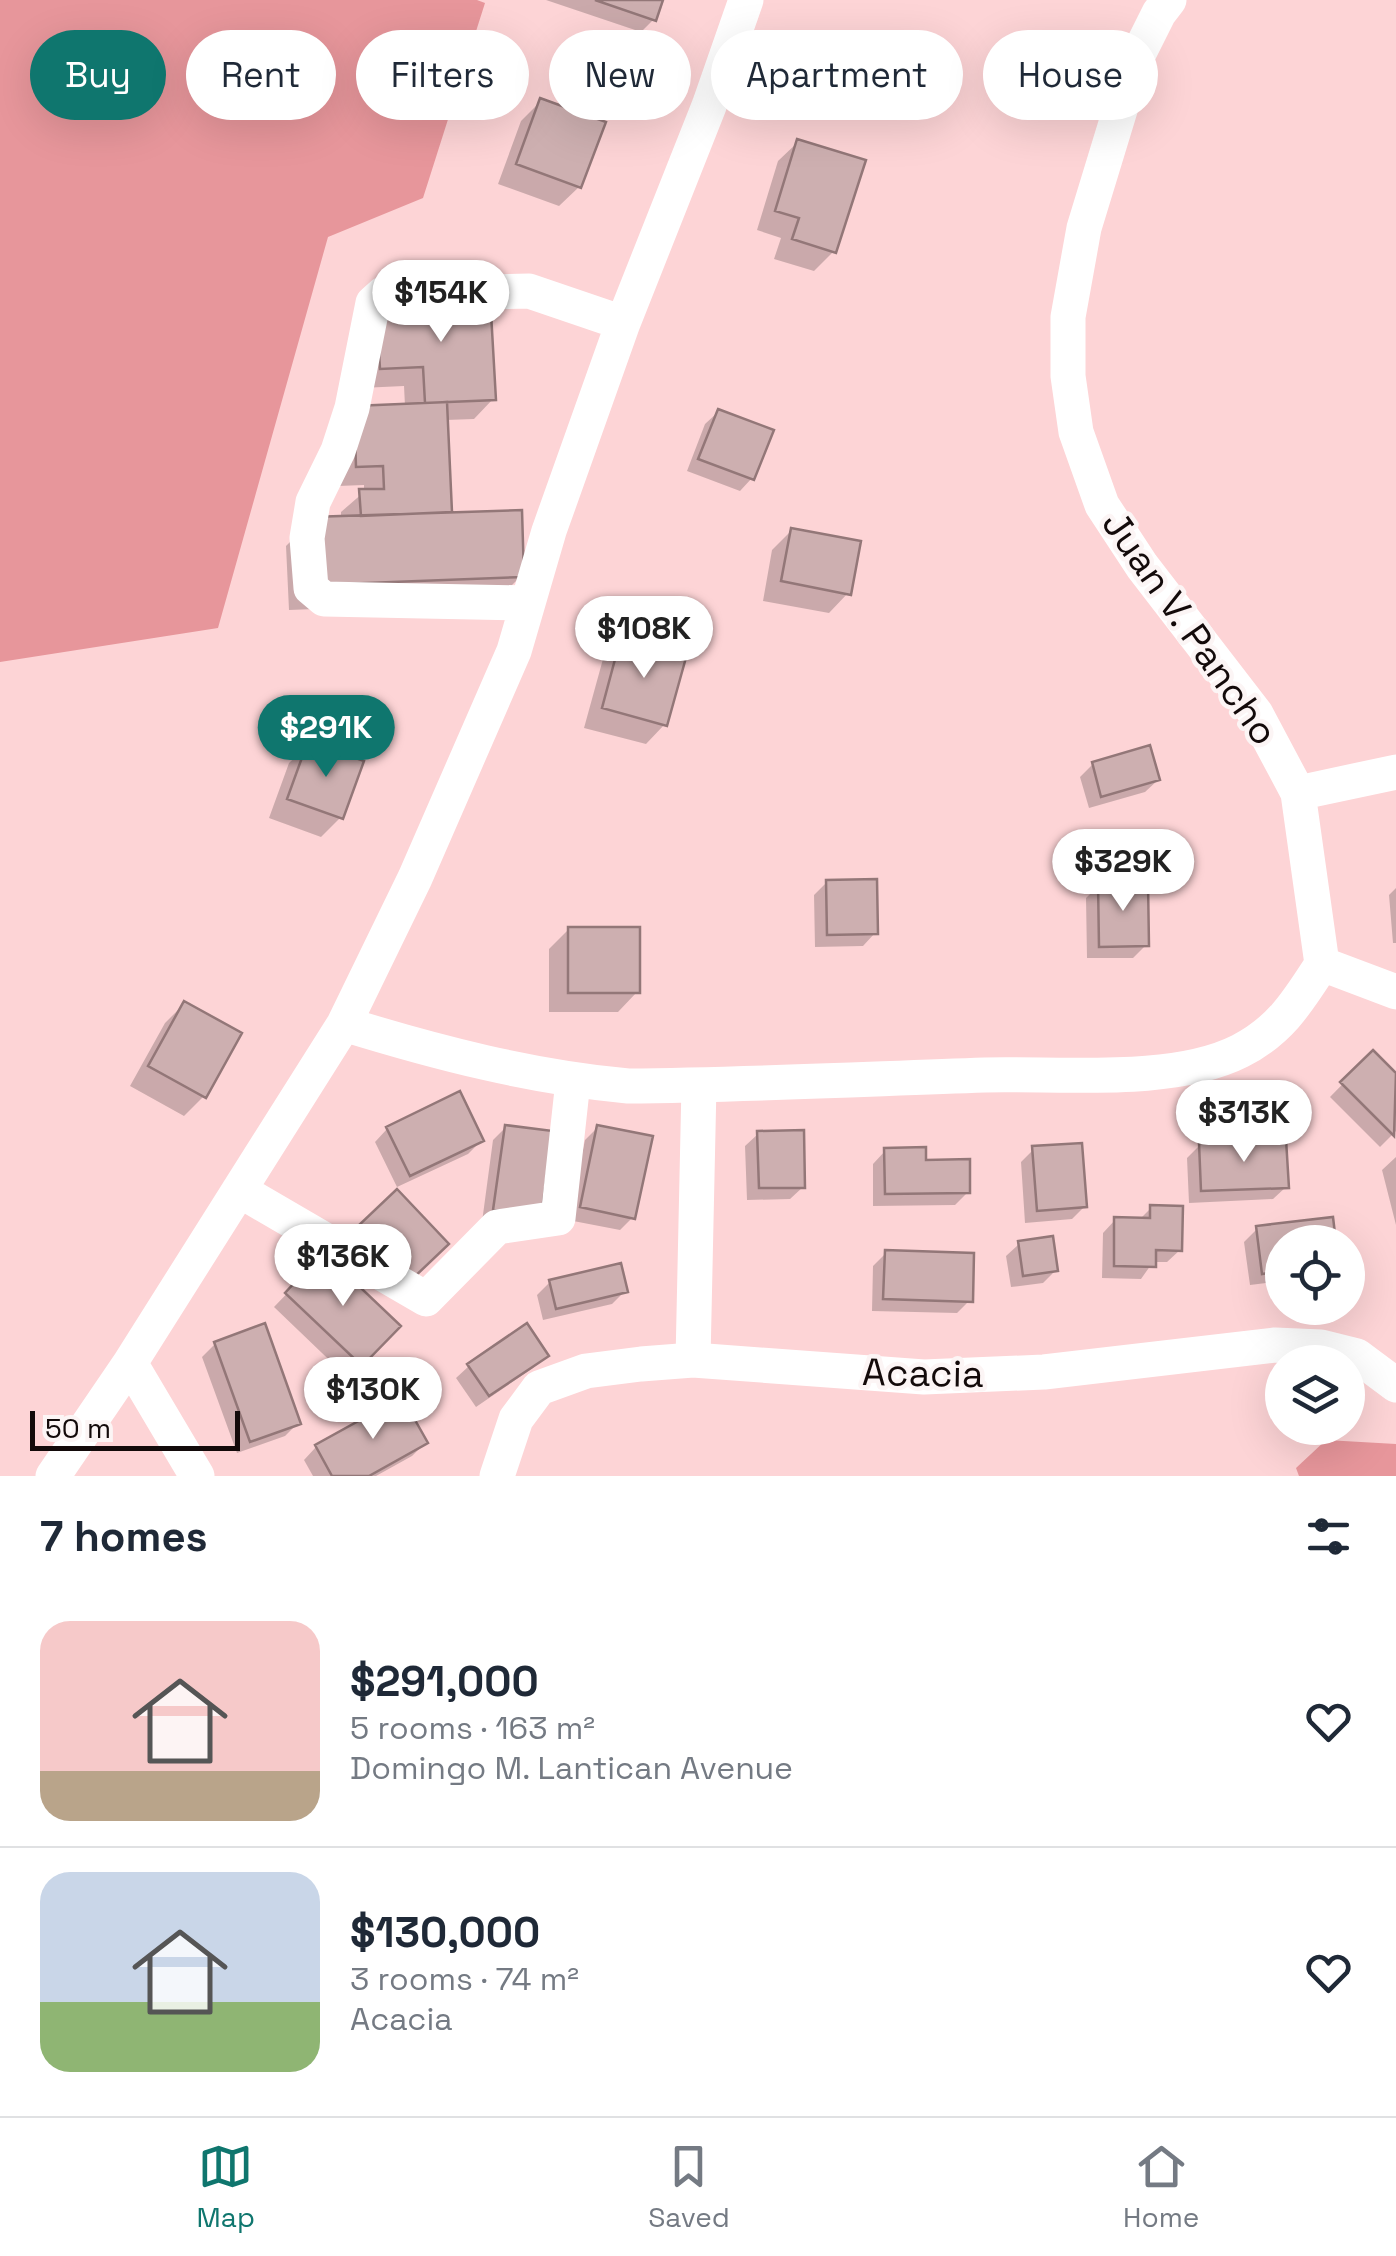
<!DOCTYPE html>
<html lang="en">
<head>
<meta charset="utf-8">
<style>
  :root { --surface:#fff; --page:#f2f2f3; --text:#1f2937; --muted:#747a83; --line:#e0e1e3; --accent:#0f766e }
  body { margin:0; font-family:"Space Grotesk",sans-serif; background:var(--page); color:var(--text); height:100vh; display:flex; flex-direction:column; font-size:38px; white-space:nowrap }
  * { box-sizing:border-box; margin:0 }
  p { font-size:32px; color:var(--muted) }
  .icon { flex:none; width:55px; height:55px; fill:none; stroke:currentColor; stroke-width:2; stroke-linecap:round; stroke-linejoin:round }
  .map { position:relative; height:1476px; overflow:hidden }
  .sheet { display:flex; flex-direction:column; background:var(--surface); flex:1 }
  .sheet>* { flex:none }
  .banner { position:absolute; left:30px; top:30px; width:1338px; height:90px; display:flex; gap:20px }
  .controls { position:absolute; left:1265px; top:1225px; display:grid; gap:20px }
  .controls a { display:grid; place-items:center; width:100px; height:100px; border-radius:50%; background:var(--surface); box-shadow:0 10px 40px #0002; font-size:50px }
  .scale { position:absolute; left:30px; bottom:25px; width:210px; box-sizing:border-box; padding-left:10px; border:5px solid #130a0a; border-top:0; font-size:28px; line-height:35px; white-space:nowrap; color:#130a0a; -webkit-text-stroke:8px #fcf5f5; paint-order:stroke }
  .price { position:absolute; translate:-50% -85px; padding:0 22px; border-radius:35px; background:#fff; color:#222; font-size:32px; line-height:65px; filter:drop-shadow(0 2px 5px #0008) }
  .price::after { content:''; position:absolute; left:50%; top:60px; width:30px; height:22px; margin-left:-15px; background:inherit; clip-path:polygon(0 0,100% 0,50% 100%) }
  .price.active { background:var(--accent); color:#fff }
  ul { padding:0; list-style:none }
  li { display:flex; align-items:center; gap:30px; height:250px; padding:0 40px }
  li+li { border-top:2px solid var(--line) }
  li span { display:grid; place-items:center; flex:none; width:280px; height:200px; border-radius:30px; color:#555 }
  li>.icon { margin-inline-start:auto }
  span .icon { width:120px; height:120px; fill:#fffc; stroke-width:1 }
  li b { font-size:42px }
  h2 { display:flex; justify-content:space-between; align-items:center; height:120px; padding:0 40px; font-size:42px }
  .tag { padding:0 35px; border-radius:45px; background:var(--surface); box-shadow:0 10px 40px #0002; font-size:35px; line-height:90px }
  .tag.active { background:var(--accent); color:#fff }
  .tab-bar { display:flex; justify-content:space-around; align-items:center; height:140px; border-top:2px solid var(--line); background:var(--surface); font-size:28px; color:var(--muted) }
  .tab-bar a { display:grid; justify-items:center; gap:5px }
  .tab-bar .active { color:var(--accent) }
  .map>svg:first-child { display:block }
  .built { fill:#fdd4d6; fill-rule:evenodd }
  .forest { fill:#e7969b }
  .shadow { fill:#0003 }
  .building { fill:#cdafb0; stroke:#937778; stroke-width:2.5 }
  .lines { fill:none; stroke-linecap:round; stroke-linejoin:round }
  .minor { stroke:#fff; stroke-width:35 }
  .labels { text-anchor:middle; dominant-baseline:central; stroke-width:9; stroke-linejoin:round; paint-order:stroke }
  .street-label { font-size:38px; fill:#130a0a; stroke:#fcf5f5 }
</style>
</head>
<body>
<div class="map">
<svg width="1396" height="1476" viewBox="0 0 1396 1476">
  <rect width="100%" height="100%" fill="#fce3e3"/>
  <path class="built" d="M 145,0 L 1396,0 L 1396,1476 L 0,1476 L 0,355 ZM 1282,1242 L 1348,1242 L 1348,1308 L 1282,1308 ZM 1282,1362 L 1348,1362 L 1348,1428 L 1282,1428 Z"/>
  <path class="forest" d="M 0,0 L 477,0 L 485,3 L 423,198 L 328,237 L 218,628 L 0,662 Z
    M 1326,1440 L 1396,1444 L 1396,1476 L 1299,1476 L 1296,1468 Z"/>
  <path class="shadow" d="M 546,0 L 660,0 L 654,19 L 641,32 Z
    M 541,101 L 579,187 L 559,206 L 498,184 L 521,121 Z
    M 798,142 L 834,251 L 814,271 L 774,259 L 781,238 L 757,230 L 778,161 Z
    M 358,323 L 493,399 L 474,419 L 446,420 L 449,511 L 446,515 L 521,576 L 495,602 L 289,610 L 286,546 L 312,520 L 341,519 L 341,512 L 364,492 L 364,485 L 338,486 L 335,428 L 405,406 L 404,386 L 361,388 Z
    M 718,412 L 752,478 L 740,491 L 687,471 L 705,424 Z
    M 792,530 L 848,593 L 829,613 L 763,601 L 772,550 Z
    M 622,639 L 665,724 L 646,744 L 584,728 L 603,659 Z
    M 309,744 L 341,817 L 321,837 L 269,818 L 289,763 Z
    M 1093,764 L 1158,780 L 1145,792 L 1089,808 L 1080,777 Z
    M 827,882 L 875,933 L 863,946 L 815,947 L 814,895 Z
    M 1099,885 L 1146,945 L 1133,958 L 1087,958 L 1086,898 Z
    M 1396,888 L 1396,943 L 1393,943 L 1389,895 Z
    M 569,929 L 637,992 L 618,1012 L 549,1012 L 549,949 Z
    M 184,1004 L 204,1096 L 184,1116 L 130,1086 L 165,1023 Z
    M 1373,1053 L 1396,1076 L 1396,1131 L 1380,1147 L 1330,1097 Z
    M 506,1127 L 538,1215 L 482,1222 L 493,1140 Z
    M 598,1127 L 632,1218 L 620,1230 L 568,1220 L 585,1140 Z
    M 387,1129 L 481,1141 L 468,1154 L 397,1187 L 375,1142 Z
    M 758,1134 L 803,1187 L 790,1199 L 747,1200 L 745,1146 Z
    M 1200,1145 L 1286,1187 L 1273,1199 L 1189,1203 L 1187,1158 Z
    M 1034,1149 L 1085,1206 L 1072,1219 L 1025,1223 L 1021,1162 Z
    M 885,1151 L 923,1162 L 968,1192 L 955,1205 L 873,1206 L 873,1164 Z
    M 1396,1157 L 1396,1225 L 1382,1170 Z
    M 397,1193 L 396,1292 L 347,1241 Z
    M 1151,1208 L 1180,1250 L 1167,1262 L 1153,1262 L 1141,1279 L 1102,1278 L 1103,1233 L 1115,1220 L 1139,1220 Z
    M 1331,1219 L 1334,1242 L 1282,1242 L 1282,1281 L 1250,1285 L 1244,1242 L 1257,1229 Z
    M 1019,1244 L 1056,1270 L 1043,1283 L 1011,1287 L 1006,1256 Z
    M 886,1253 L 970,1300 L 957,1313 L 872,1311 L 873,1266 Z
    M 323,1256 L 397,1326 L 347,1377 L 274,1307 Z
    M 550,1282 L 625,1291 L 612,1304 L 543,1320 L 537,1295 Z
    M 215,1344 L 298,1423 L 285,1436 L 237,1453 L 202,1357 Z
    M 545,1355 L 533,1368 L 476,1407 L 456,1378 L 469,1366 Z
    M 425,1443 L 412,1456 L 376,1476 L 313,1476 L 304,1460 L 316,1447 Z"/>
  <path class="building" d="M 595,0 L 663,0 L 656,21 Z
    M 540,98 L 606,122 L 581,188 L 516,164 Z
    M 797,139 L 866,160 L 836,253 L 792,239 L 799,218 L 775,211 Z
    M 490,295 L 496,400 L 425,403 L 423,367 L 380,369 L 376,301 Z
    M 447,402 L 452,512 L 361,516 L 359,489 L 384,489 L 383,466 L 356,467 L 354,406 Z
    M 718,409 L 774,430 L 754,480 L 698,459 Z
    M 522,510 L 524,577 L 314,585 L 311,517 Z
    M 791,528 L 861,541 L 851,595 L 781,581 Z
    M 621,637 L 687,654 L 667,726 L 602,708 Z
    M 308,741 L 364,761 L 343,819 L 287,799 Z
    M 1150,745 L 1160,780 L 1101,797 L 1092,762 Z
    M 877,879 L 878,934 L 827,935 L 826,880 Z
    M 1098,882 L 1148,882 L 1149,946 L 1099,947 Z
    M 568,927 L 640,927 L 640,993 L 568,993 Z
    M 184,1001 L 242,1033 L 206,1098 L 148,1066 Z
    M 1373,1050 L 1396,1073 L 1394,1136 L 1340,1082 Z
    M 460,1091 L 484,1141 L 410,1176 L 386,1127 Z
    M 505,1125 L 553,1131 L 541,1217 L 493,1210 Z
    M 597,1125 L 653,1136 L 635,1219 L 580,1207 Z
    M 804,1130 L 805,1188 L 759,1188 L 757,1131 Z
    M 1286,1139 L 1289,1188 L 1201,1191 L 1199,1143 Z
    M 1082,1143 L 1087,1207 L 1037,1211 L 1032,1146 Z
    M 926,1147 L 926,1160 L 970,1159 L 970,1193 L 885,1194 L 884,1148 Z
    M 397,1189 L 449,1244 L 410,1281 L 358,1226 Z
    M 1150,1205 L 1183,1206 L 1182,1251 L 1156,1250 L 1156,1267 L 1114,1266 L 1114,1217 L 1150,1218 Z
    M 1333,1217 L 1336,1242 L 1282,1242 L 1282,1271 L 1262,1274 L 1256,1226 Z
    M 1053,1236 L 1058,1271 L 1023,1276 L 1018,1241 Z
    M 885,1250 L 974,1253 L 973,1302 L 883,1299 Z
    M 323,1252 L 401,1326 L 362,1366 L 285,1293 Z
    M 621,1263 L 628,1292 L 556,1309 L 549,1280 Z
    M 265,1323 L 301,1424 L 250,1442 L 214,1342 Z
    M 527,1323 L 549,1356 L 489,1396 L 467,1364 Z
    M 402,1397 L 428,1443 L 369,1476 L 332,1476 L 315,1445 Z"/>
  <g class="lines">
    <path class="minor" d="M 528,603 L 324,599 L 311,588 L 307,538 L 313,502 L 338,451 L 352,408 L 373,303 L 383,294 L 529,291 L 623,323
      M 1298,793 L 1396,772
      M 1322,964 L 1396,992
      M 344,1024 C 438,1053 531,1077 628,1086 C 747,1085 866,1079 985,1075 C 1060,1073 1173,1085 1240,1051 C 1281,1030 1298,1001 1322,964 L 1298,793 L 1256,714 L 1142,566 L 1102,505 L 1076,432 L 1068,376 L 1068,317 L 1084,228 L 1135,61 L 1159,13 L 1169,0
      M 239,1190 L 426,1299 L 497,1227 L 558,1218 L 573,1081
      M 693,1360 L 699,1085
      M 130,1363 L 197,1476
      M 53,1476 L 130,1363 L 344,1024 L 415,878 L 514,651 L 549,531 L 623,323 L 709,106 L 746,0
      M 497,1476 L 516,1419 L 539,1388 L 586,1371 L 641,1364 L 693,1360 L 924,1377 L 1044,1372 L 1275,1345 L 1321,1347 L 1357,1356 L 1396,1385"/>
  </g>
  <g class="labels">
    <g class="street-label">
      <text transform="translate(1190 628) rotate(55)">Juan V. Pancho</text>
      <text transform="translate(923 1373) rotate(1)">Acacia</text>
    </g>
  </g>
</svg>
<div class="controls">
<a><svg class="icon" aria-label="locate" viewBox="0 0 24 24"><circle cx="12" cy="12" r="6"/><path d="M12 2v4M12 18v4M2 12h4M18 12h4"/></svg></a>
<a><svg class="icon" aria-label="layers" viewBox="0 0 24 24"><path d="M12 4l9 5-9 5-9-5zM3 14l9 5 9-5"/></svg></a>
</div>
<div class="scale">50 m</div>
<b class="price" style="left:441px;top:345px">$154K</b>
<b class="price" style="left:644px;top:681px">$108K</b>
<b class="price active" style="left:326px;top:780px">$291K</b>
<b class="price" style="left:1123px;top:914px">$329K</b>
<b class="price" style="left:1244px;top:1165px">$313K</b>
<b class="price" style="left:343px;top:1309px">$136K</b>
<b class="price" style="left:373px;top:1442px">$130K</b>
<div class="banner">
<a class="tag active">Buy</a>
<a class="tag">Rent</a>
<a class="tag">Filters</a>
<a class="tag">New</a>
<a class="tag">Apartment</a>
<a class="tag">House</a>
</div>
</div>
<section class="sheet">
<h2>7 homes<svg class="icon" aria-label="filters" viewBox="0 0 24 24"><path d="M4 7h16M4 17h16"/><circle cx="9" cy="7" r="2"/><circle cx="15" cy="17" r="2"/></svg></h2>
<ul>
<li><span style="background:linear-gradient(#f6c9c9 75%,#b9a48a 0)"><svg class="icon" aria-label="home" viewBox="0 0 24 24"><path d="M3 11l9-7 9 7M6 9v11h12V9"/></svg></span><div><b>$291,000</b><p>5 rooms · 163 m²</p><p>Domingo M. Lantican Avenue</p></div><svg class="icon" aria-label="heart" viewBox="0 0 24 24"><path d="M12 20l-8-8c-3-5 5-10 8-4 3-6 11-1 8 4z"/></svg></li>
<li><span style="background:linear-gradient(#c9d6e8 65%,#8fb573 0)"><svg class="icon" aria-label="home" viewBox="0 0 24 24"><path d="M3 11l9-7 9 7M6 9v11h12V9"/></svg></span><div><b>$130,000</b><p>3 rooms · 74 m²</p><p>Acacia</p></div><svg class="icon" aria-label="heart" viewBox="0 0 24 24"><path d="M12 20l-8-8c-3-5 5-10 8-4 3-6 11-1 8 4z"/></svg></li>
</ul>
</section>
<nav class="tab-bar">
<a class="active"><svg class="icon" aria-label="map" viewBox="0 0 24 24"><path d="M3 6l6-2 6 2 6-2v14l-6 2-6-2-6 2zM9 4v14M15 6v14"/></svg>Map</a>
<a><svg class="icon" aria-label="saved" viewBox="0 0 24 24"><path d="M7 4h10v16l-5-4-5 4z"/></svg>Saved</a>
<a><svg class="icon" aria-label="home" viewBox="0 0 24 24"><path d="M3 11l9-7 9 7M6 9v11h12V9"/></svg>Home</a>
</nav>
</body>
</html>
